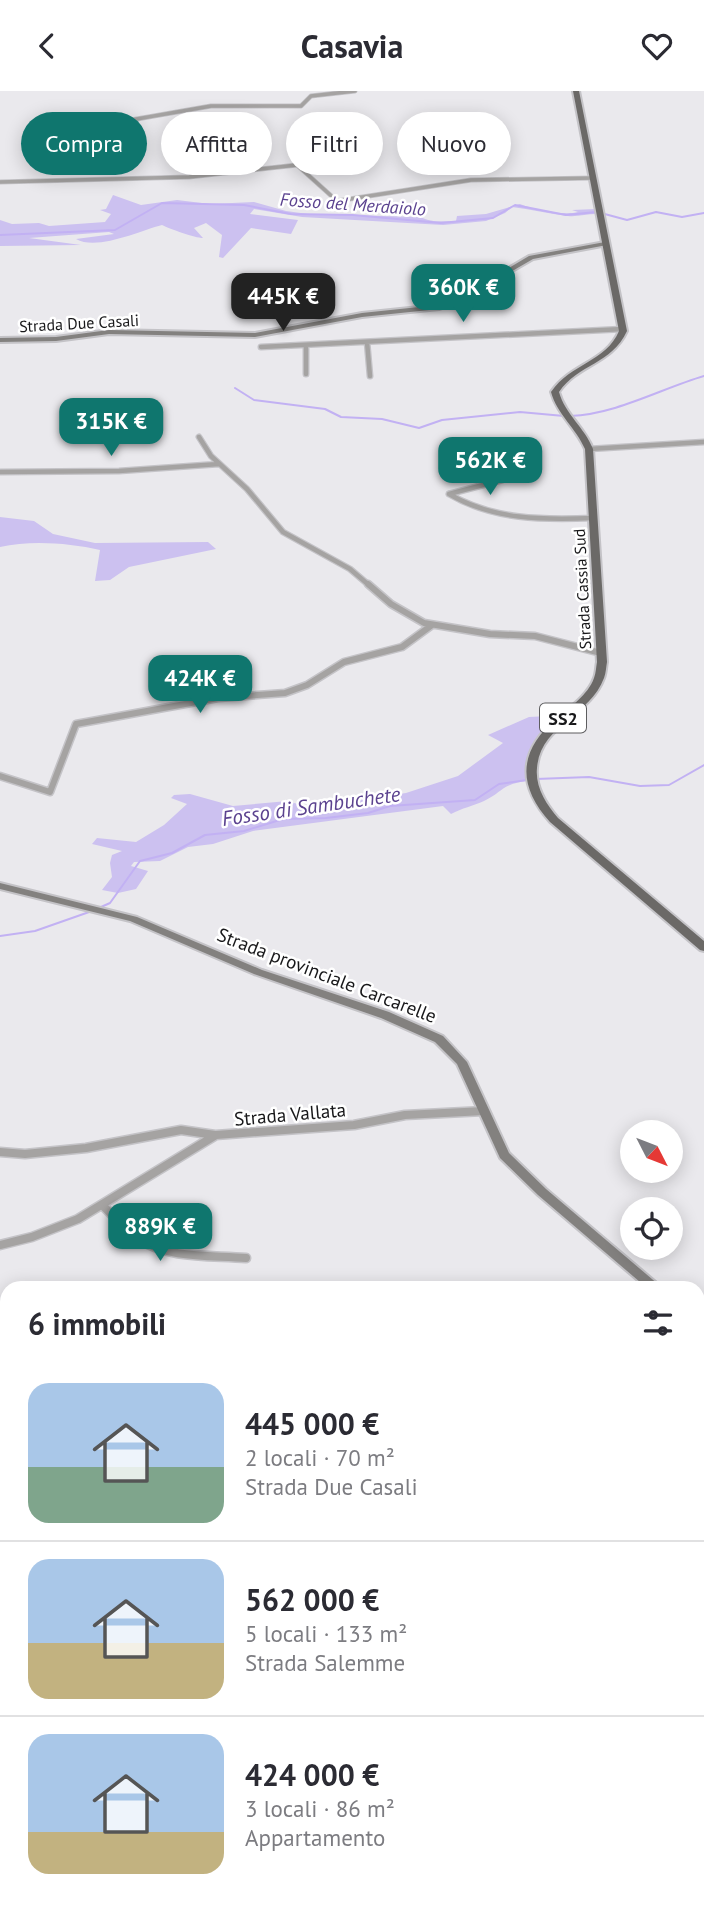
<!DOCTYPE html>
<html lang="it">
<head>
<meta charset="utf-8">
<style>
  :root { --surface:#fff; --page:#f2f2f3; --text:#2b2b33; --muted:#7c7c81; --line:#e1e1e2; --accent:#0f766e }
  body { margin:0; font-family:"PT Sans",sans-serif; background:var(--page); color:var(--text); height:100vh; display:flex; flex-direction:column; font-size:26px; white-space:nowrap }
  * { box-sizing:border-box; margin:0 }
  p { font-size:23px; color:var(--muted) }
  .icon { flex:none; width:38px; height:38px; fill:none; stroke:currentColor; stroke-width:2; stroke-linecap:round; stroke-linejoin:round }
  .map { position:relative; flex:1; overflow:hidden }
  .sheet { position:absolute; left:0px; top:1190px; width:705px; height:625px; display:flex; flex-direction:column; background:var(--surface); border-radius:21px 21px 0 0; box-shadow:0 4px 18px #0003 }
  .sheet>* { flex:none }
  .hud { position:absolute; left:21px; top:21px; width:663px; height:63px; display:flex; gap:14px }
  .needle { width:46px; rotate:132deg }
  .controls { position:absolute; left:620px; top:1029px; display:grid; gap:14px }
  .controls a { display:grid; place-items:center; width:63px; height:63px; border-radius:50%; background:var(--surface); box-shadow:0 4px 18px #0003; font-size:35px }
  .price { position:absolute; translate:-50% -60px; padding:0 16px; border-radius:14px; background:var(--accent); color:#fff; font-size:23px; line-height:46px; filter:drop-shadow(0 2px 4px #0008) }
  .price::after { content:''; position:absolute; left:50%; top:42px; width:21px; height:16px; margin-left:-10px; background:inherit; clip-path:polygon(0 0,100% 0,50% 100%) }
  .price.current { background:#222; color:#fff }
  ul { padding:0; list-style:none }
  li { display:flex; align-items:center; gap:21px; height:175px; padding:0 28px }
  li+li { border-top:2px solid var(--line) }
  li span { display:grid; place-items:center; flex:none; width:196px; height:140px; border-radius:21px; color:#555 }
  li>.icon { margin-inline-start:auto }
  span .icon { width:84px; height:84px; fill:#fffc; stroke-width:1 }
  li b { font-size:30px }
  h2 { display:flex; justify-content:space-between; align-items:center; height:84px; padding:0 28px; font-size:30px }
  .chip { padding:0 24px; border-radius:32px; background:var(--surface); box-shadow:0 4px 18px #0003; font-size:24px; line-height:63px }
  .chip.current { background:var(--accent); color:#fff }
  header { display:flex; justify-content:space-between; align-items:center; height:91px; padding:0 28px; background:var(--surface); font-size:32px; font-weight:600 }
  .map>svg:first-child { display:block }
  .green { fill:#ccc1f0 }
  .lines { fill:none; stroke-linecap:round; stroke-linejoin:round }
  .stream-far1 { stroke:#c2b1f3; stroke-width:2 }
  .stream { stroke:#c2b1f3; stroke-width:2.5 }
  .street-far4-casing { stroke:#c4c3c7; stroke-width:5 }
  .street-far3-casing { stroke:#c4c3c7; stroke-width:7 }
  .street-far2-casing { stroke:#c4c3c7; stroke-width:9 }
  .street-far1-casing { stroke:#c4c3c7; stroke-width:11 }
  .street-casing { stroke:#c4c3c7; stroke-width:13 }
  .secondary-casing { stroke:#c4c3c7; stroke-width:4 }
  .primary-casing { stroke:#c4c3c7; stroke-width:4 }
  .street-far4 { stroke:#a5a3a2; stroke-width:3.5 }
  .street-far3 { stroke:#a5a3a2; stroke-width:4.5 }
  .street-far2 { stroke:#a5a3a2; stroke-width:6 }
  .street-far1 { stroke:#a5a3a2; stroke-width:8 }
  .street { stroke:#a5a3a2; stroke-width:10 }
  .secondary { fill:#83817f; fill-rule:evenodd }
  .primary { fill:#6b6967; fill-rule:evenodd }
  .labels { text-anchor:middle; dominant-baseline:central; stroke-width:5; stroke-linejoin:round; paint-order:stroke }
  .far-street-label { font-size:16px; fill:#18181a; stroke:#fff }
  .far-water-label { font-size:18px; font-style:italic; fill:#5b428f; stroke:#fff }
  .shield { fill:#fff; stroke:#5d5d5f; stroke-width:2 }
  .shield-label { font-size:18px; font-weight:bold; fill:#18181a }
  .street-label { font-size:19px; fill:#18181a; stroke:#fff }
  .water-label { font-size:21px; font-style:italic; fill:#5b428f; stroke:#fff }
</style>
</head>
<body>
<header><svg class="icon" aria-label="back" viewBox="0 0 24 24"><path d="M15 5l-7 7 7 7"/></svg>Casavia<svg class="icon" aria-label="heart" viewBox="0 0 24 24"><path d="M12 20l-8-8c-3-5 5-10 8-4 3-6 11-1 8 4z"/></svg></header>
<div class="map">
<svg width="704" height="1814" viewBox="0 0 704 1814">
  <rect width="100%" height="100%" fill="#eae9ed"/>
  <path class="green" d="M 113,104 L 141,114 L 177,109 L 210,113 L 254,111 L 286,120 L 308,123 L 421,126 C 431,132 445,130 456,130 L 457,125 L 486,123 L 520,113 C 531,118 564,125 578,121 L 572,119 L 596,118 L 596,123 C 587,123 577,126 568,125 C 549,123 530,118 512,116 L 505,122 L 486,130 L 443,134 L 302,126 L 254,118 L 250,123 L 298,129 L 291,143 L 251,137 L 223,167 L 219,166 L 222,144 L 206,132 L 194,137 L 203,147 C 195,147 170,138 162,134 C 139,140 97,160 76,148 L 114,143 L 109,141 L 29,147 L 81,154 L 0,155 L 0,129 L 12,133 L 39,132 L 49,135 L 105,131 L 111,123 L 100,119 L 106,118 Z
    M 0,426 L 34,430 L 53,443 L 95,452 L 208,451 L 216,458 L 129,476 L 110,489 L 95,490 L 100,459 C 69,452 31,449 0,456 Z
    M 549,625 L 552,630 C 530,650 527,660 526,690 C 500,694 503,701 484,710 C 473,715 462,717 451,723 L 443,715 L 253,740 L 213,753 L 188,756 L 160,770 L 134,771 L 131,775 L 148,780 L 136,798 L 118,802 L 102,799 L 112,786 L 110,772 L 112,764 L 122,760 L 92,753 L 97,747 L 136,751 L 164,734 L 187,713 L 171,707 L 174,704 L 190,703 L 233,715 L 288,710 L 307,716 L 406,702 L 458,685 L 503,652 L 488,644 L 529,626 Z
    M 704,1730 L 704,1814 L 562,1814 L 554,1808 L 698,1808 L 698,1739 Z"/>
  <g class="lines">
    <path class="stream-far1" d="M 601,122 L 627,129 L 656,121 L 682,126 L 704,122
      M 0,144 L 115,139 L 162,112 L 244,114 L 291,123 L 353,124 L 441,132 L 493,127 L 515,114 L 566,124 L 596,121
      M 235,297 L 254,309 L 325,318 L 341,326 L 382,328 L 419,337 L 442,329 L 520,321 L 564,325
      M 570,325 C 617,323 660,298 704,285
      M 536,688 L 589,686 L 640,695 L 669,694 L 704,674
      M 101,816 L 110,812 L 140,770 L 172,762 L 205,744 L 244,740 L 283,728 L 326,727 L 368,722 L 390,715 L 475,709 L 499,693 L 527,689
      M 0,845 L 35,840 L 92,820"/>
    <path class="stream" d="M 0,1304 L 7,1304
      M 698,1315 L 704,1314"/>
    <defs>
      <path id="street-far4" d="M 117,36 L 131,29 L 211,15 L 301,15 L 311,5 L 355,0
        M 0,91 L 189,86 L 297,74 L 337,110 L 471,89 L 593,87"/>
      <path id="street-far3" d="M 367,251 L 370,285
        M 306,254 L 306,283
        M 261,256 L 623,238
        M 199,346 L 211,365 L 247,398 L 283,441 L 350,478 L 370,495
        M 589,358 L 704,351
        M 0,381 L 119,380 L 219,373
        M 449,403 C 493,429 543,429 593,427
        M 449,403 L 502,389 L 518,381"/>
      <path id="street-far2" d="M 368,493 L 391,513 L 424,532 L 490,543 L 535,545 L 601,562
        M 0,685 L 50,701 L 76,633 L 218,607 L 285,602 L 307,594 L 344,571 L 402,556 L 432,534"/>
      <path id="street-far1" d="M 0,1061 L 25,1063 L 86,1057 L 181,1039 L 215,1044
        M 102,1114 C 114,1125 125,1138 139,1148 C 169,1168 211,1164 246,1167
        M 0,1154 L 32,1146 L 78,1128 L 216,1044 L 354,1034 L 405,1024 L 484,1020"/>
      <path id="street" d="M 0,1534 L 7,1531
        M 698,1570 L 704,1569"/>
      <path id="secondary" d="M 605,151 L 608,153 L 607,154 L 533,168 L 457,212 L 439,218 L 362,226 L 255,246 L 109,243 L 56,250 L 0,251 L 0,247 L 56,246 L 109,239 L 255,242 L 362,222 L 438,214 L 453,210 L 529,165 Z
        M 0,792 L 137,826 L 262,879 L 389,921 L 443,945 L 467,971 L 509,1062 L 546,1098 L 659,1194 L 661,1197 L 647,1197 L 538,1104 L 500,1067 L 457,973 L 435,951 L 381,927 L 254,883 L 130,830 L 0,798 Z
        M 698,1229 L 704,1232 L 704,1243 L 698,1241 Z"/>
      <path id="primary" d="M 573,0 L 579,0 L 627,240 C 612,273 578,273 559,301 C 565,323 585,337 593,358 L 607,571 C 606,576 606,582 604,587 C 590,625 540,634 537,677 C 535,696 546,713 558,727 L 704,850 L 704,860 L 700,859 L 550,731 C 517,694 518,660 557,627 C 570,616 588,604 594,587 C 596,582 596,576 597,571 L 585,358 C 576,337 557,323 551,301 C 571,272 606,271 619,240 Z"/>
    </defs>
    <use href="#street-far4" class="street-far4-casing"/>
    <use href="#street-far3" class="street-far3-casing"/>
    <use href="#street-far2" class="street-far2-casing"/>
    <use href="#street-far1" class="street-far1-casing"/>
    <use href="#street" class="street-casing"/>
    <use href="#secondary" class="secondary-casing"/>
    <use href="#primary" class="primary-casing"/>
    <use href="#street-far4" class="street-far4"/>
    <use href="#street-far3" class="street-far3"/>
    <use href="#street-far2" class="street-far2"/>
    <use href="#street-far1" class="street-far1"/>
    <use href="#street" class="street"/>
    <use href="#secondary" class="secondary"/>
    <use href="#primary" class="primary"/>
  </g>
  <g class="labels">
    <g class="far-street-label">
      <text transform="translate(79 232) rotate(-3)">Strada Due Casali</text>
      <text transform="translate(582 498) rotate(-93)">Strada Cassia Sud</text>
    </g>
    <g class="far-water-label">
      <text transform="translate(353 113) rotate(4)">Fosso del Merdaiolo</text>
    </g>
    <rect class="shield" x="540" y="612.5" width="46" height="29" rx="5"/>
    <g class="shield-label">
      <text x="563" y="627">SS2</text>
    </g>
    <g class="street-label">
      <text transform="translate(327 884) rotate(21)">Strada provinciale Carcarelle</text>
      <text transform="translate(290 1023) rotate(-5)">Strada Vallata</text>
    </g>
    <g class="water-label">
      <text transform="translate(311 715) rotate(-8)">Fosso di Sambuchete</text>
    </g>
  </g>
</svg>
<div class="controls">
<a><svg class="needle" viewBox="-14 -14 28 28"><path d="M0-13l5 13h-10z" fill="#e53935"/><path d="M0 13l5-13h-10z" fill="#7c7c81"/></svg></a>
<a><svg class="icon" aria-label="locate" viewBox="0 0 24 24"><circle cx="12" cy="12" r="6"/><path d="M12 2v4M12 18v4M2 12h4M18 12h4"/></svg></a>
</div>
<b class="price" style="left:463px;top:233px">360K €</b>
<b class="price current" style="left:283px;top:242px">445K €</b>
<b class="price" style="left:111px;top:367px">315K €</b>
<b class="price" style="left:490px;top:406px">562K €</b>
<b class="price" style="left:200px;top:624px">424K €</b>
<b class="price" style="left:160px;top:1172px">889K €</b>
<div class="hud">
<a class="chip current">Compra</a>
<a class="chip">Affitta</a>
<a class="chip">Filtri</a>
<a class="chip">Nuovo</a>
</div>
<section class="sheet">
<h2>6 immobili<svg class="icon" aria-label="filters" viewBox="0 0 24 24"><path d="M4 7h16M4 17h16"/><circle cx="9" cy="7" r="2"/><circle cx="15" cy="17" r="2"/></svg></h2>
<ul>
<li><span style="background:linear-gradient(#a9c7e8 60%,#7fa58c 0)"><svg class="icon" aria-label="home" viewBox="0 0 24 24"><path d="M3 11l9-7 9 7M6 9v11h12V9"/></svg></span><div><b>445 000 €</b><p>2 locali · 70 m²</p><p>Strada Due Casali</p></div></li>
<li><span style="background:linear-gradient(#a9c7e8 60%,#c2b280 0)"><svg class="icon" aria-label="home" viewBox="0 0 24 24"><path d="M3 11l9-7 9 7M6 9v11h12V9"/></svg></span><div><b>562 000 €</b><p>5 locali · 133 m²</p><p>Strada Salemme</p></div></li>
<li><span style="background:linear-gradient(#a9c7e8 70%,#c2b280 0)"><svg class="icon" aria-label="home" viewBox="0 0 24 24"><path d="M3 11l9-7 9 7M6 9v11h12V9"/></svg></span><div><b>424 000 €</b><p>3 locali · 86 m²</p><p>Appartamento</p></div></li>
</ul>
</section>
</div>
</body>
</html>
